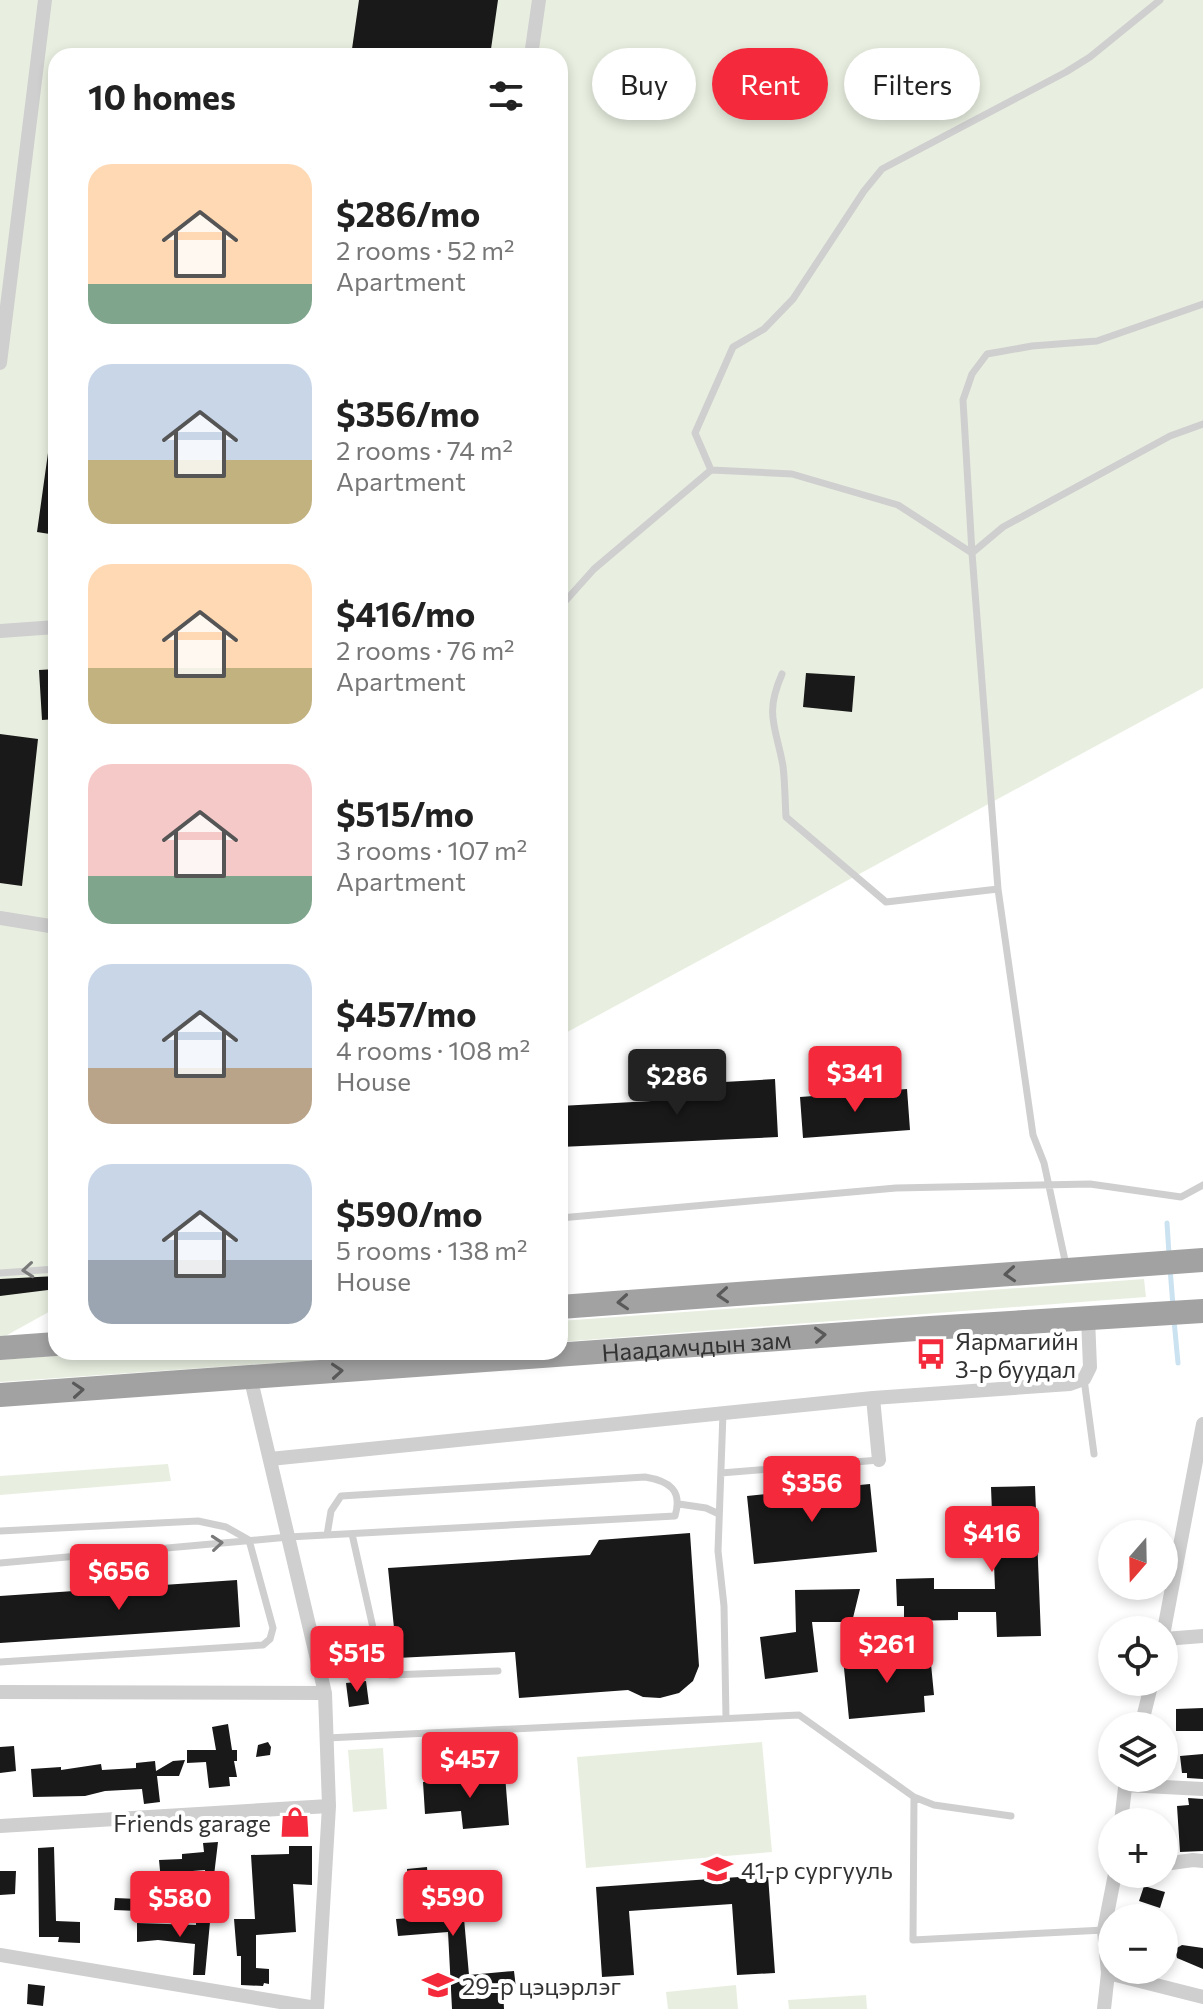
<!DOCTYPE html>
<html lang="en">
<head>
<meta charset="utf-8">
<style>
  :root { --surface:#fff; --page:#f6f6f6; --text:#222; --muted:#767676; --accent:#f4293b }
  body { margin:0; font-family:Commissioner,sans-serif; background:var(--page); color:var(--text); height:100vh; display:flex; flex-direction:column; font-size:30px; white-space:nowrap }
  * { box-sizing:border-box; margin:0 }
  p { font-size:26px; color:var(--muted) }
  .icon { flex:none; width:44px; height:44px; fill:none; stroke:currentColor; stroke-width:2; stroke-linecap:round; stroke-linejoin:round }
  .map { position:relative; flex:1; overflow:hidden }
  .details { position:absolute; left:48px; top:48px; width:520px; height:1312px; display:flex; flex-direction:column; background:var(--surface); border-radius:24px; box-shadow:0 4px 12px #0003 }
  .details>* { flex:none }
  .guide { position:absolute; left:592px; top:48px; width:490px; height:72px; display:flex; gap:16px }
  .needle { width:52px; rotate:200deg }
  .controls { position:absolute; left:1098px; top:1520px; display:grid; gap:16px }
  .controls a { display:grid; place-items:center; width:80px; height:80px; border-radius:50%; background:var(--surface); box-shadow:0 4px 12px #0003; font-size:40px }
  .price { position:absolute; translate:-50% -68px; padding:0 18px; border-radius:8px; background:var(--accent); color:#fff; font-size:26px; line-height:52px; filter:drop-shadow(0 2px 4px #0008) }
  .price::after { content:''; position:absolute; left:50%; top:48px; width:24px; height:18px; margin-left:-12px; background:inherit; clip-path:polygon(0 0,100% 0,50% 100%) }
  .price.current { background:#222; color:#fff }
  ul { padding:0; list-style:none }
  li { display:flex; align-items:center; gap:24px; height:200px; padding:0 40px }
  li span { display:grid; place-items:center; flex:none; width:224px; height:160px; border-radius:24px; color:#555 }
  li>.icon { margin-inline-start:auto }
  span .icon { width:96px; height:96px; fill:#fffc; stroke-width:1 }
  li b { font-size:34px }
  h2 { display:flex; justify-content:space-between; align-items:center; height:96px; padding:0 40px; font-size:34px }
  .pill { padding:0 28px; border-radius:36px; background:var(--surface); box-shadow:0 4px 12px #0003; font-size:28px; line-height:72px }
  .pill.current { background:var(--accent); color:#fff }
  .map>svg:first-child { display:block }
  .green { fill:#e8efe0 }
  .lines { fill:none; stroke-linecap:round; stroke-linejoin:round }
  .stream { stroke:#cbe2f0; stroke-width:5 }
  .building { fill:#191919 }
  .service { stroke:#cfcfcf; stroke-width:7 }
  .minor { stroke:#cfcfcf; stroke-width:14 }
  .trunk { stroke:#a2a2a2; stroke-width:24 }
  .oneway { stroke:#797979 }
  .oneway2 { stroke:#595959 }
  .labels { text-anchor:middle; dominant-baseline:central; stroke-width:8; stroke-linejoin:round; paint-order:stroke }
  .poi-label { font-size:24px; fill:#323232; stroke:#fff; text-anchor:start }
  .street-label { font-size:24px; fill:#323232; stroke:#fff }
</style>
</head>
<body>
<div class="map">
<svg width="1203" height="2009" viewBox="0 0 1203 2009">
  <rect width="100%" height="100%" fill="#fff"/>
  <path class="green" d="M 0,0 L 1203,0 L 1203,688 L 560,1036 L 560,56 L 56,56 L 56,1308 L 0,1339 Z
    M 1144,1279 L 1146,1297 L 560,1342 L 560,1321 Z
    M 112,1352 L 435,1352 L 0,1382 L 0,1360 Z
    M 168,1464 L 171,1481 L 0,1495 L 0,1476 Z
    M 762,1742 L 772,1852 L 586,1868 L 577,1757 Z
    M 383,1748 L 387,1809 L 353,1812 L 348,1750 Z
    M 736,1985 L 738,2009 L 668,2009 L 666,1992 Z
    M 866,1995 L 867,2009 L 789,2009 L 788,2000 Z"/>
  <g class="lines">
    <path class="stream" d="M 1167,1223 L 1169,1254
      M 1170,1268 L 1173,1306
      M 1174,1320 L 1178,1363"/>
  </g>
  <path class="building" d="M 359,0 L 498,0 L 490,56 L 351,56 Z
    M 48,453 L 56,454 L 56,535 L 37,532 Z
    M 56,669 L 56,719 L 42,720 L 39,670 Z
    M 806,673 L 855,676 L 852,712 L 803,707 Z
    M 0,734 L 38,739 L 22,886 L 0,883 Z
    M 775,1079 L 778,1137 L 560,1147 L 560,1106 L 688,1099 L 688,1084 Z
    M 907,1089 L 910,1130 L 803,1138 L 800,1097 Z
    M 56,1276 L 56,1289 L 0,1296 L 0,1279 Z
    M 870,1484 L 877,1552 L 754,1564 L 747,1496 Z
    M 1035,1486 L 1041,1636 L 997,1637 L 996,1612 L 958,1612 L 958,1620 L 904,1621 L 904,1606 L 897,1606 L 896,1579 L 934,1578 L 934,1589 L 995,1589 L 991,1487 Z
    M 690,1533 L 699,1666 L 693,1681 L 679,1693 L 660,1698 L 643,1697 L 628,1690 L 519,1698 L 515,1652 L 397,1658 L 388,1568 L 590,1555 L 599,1540 Z
    M 237,1580 L 240,1627 L 0,1643 L 0,1596 Z
    M 860,1589 L 852,1622 L 812,1622 L 818,1672 L 765,1679 L 760,1637 L 796,1632 L 795,1590 Z
    M 917,1651 L 918,1666 L 931,1664 L 934,1695 L 924,1696 L 925,1712 L 849,1719 L 843,1658 Z
    M 366,1681 L 369,1704 L 349,1707 L 346,1683 Z
    M 1203,1708 L 1203,1731 L 1176,1731 L 1176,1709 Z
    M 228,1724 L 232,1750 L 237,1750 L 237,1761 L 234,1761 L 237,1777 L 229,1777 L 230,1786 L 209,1788 L 206,1762 L 187,1763 L 187,1750 L 216,1750 L 212,1727 Z
    M 268,1742 L 271,1747 L 270,1755 L 256,1757 L 258,1745 Z
    M 14,1746 L 16,1771 L 0,1773 L 0,1747 Z
    M 1203,1754 L 1203,1779 L 1187,1778 L 1187,1773 L 1182,1773 L 1180,1756 Z
    M 185,1760 L 179,1776 L 157,1776 L 160,1802 L 144,1804 L 142,1789 L 105,1791 L 85,1796 L 33,1797 L 31,1769 L 61,1767 L 61,1770 L 101,1764 L 102,1770 L 136,1768 L 136,1763 L 155,1761 L 156,1771 L 173,1761 Z
    M 505,1775 L 509,1825 L 463,1829 L 461,1811 L 425,1814 L 423,1782 Z
    M 1188,1798 L 1203,1799 L 1203,1851 L 1180,1852 L 1177,1806 L 1189,1805 Z
    M 218,1842 L 213,1884 L 206,1884 L 205,1870 L 180,1872 L 181,1880 L 161,1881 L 159,1860 L 182,1859 L 182,1854 L 204,1852 L 203,1843 Z
    M 289,1846 L 312,1846 L 312,1885 L 293,1884 L 296,1932 L 256,1935 L 256,1968 L 269,1969 L 269,1984 L 264,1983 L 263,1986 L 241,1985 L 241,1956 L 237,1956 L 234,1919 L 255,1919 L 251,1855 L 289,1854 Z
    M 54,1847 L 56,1921 L 80,1922 L 80,1943 L 58,1942 L 59,1937 L 39,1937 L 38,1848 Z
    M 427,1867 L 428,1881 L 473,1878 L 475,1895 L 462,1896 L 469,1975 L 514,1971 L 516,1988 L 503,1989 L 504,2009 L 452,2009 L 448,1932 L 398,1936 L 396,1919 L 412,1918 L 407,1869 Z
    M 0,1871 L 16,1871 L 15,1894 L 0,1895 Z
    M 768,1875 L 775,1973 L 737,1975 L 732,1904 L 629,1911 L 634,1975 L 602,1977 L 596,1887 Z
    M 1144,1886 L 1165,1892 L 1160,1908 L 1139,1901 Z
    M 115,1898 L 138,1899 L 138,1911 L 114,1910 Z
    M 196,1921 L 210,1922 L 205,1975 L 193,1975 L 195,1944 L 158,1940 L 137,1942 L 137,1923 L 196,1925 Z
    M 1182,1945 L 1203,1948 L 1203,1969 L 1177,1958 L 1175,1949 Z
    M 28,1984 L 45,1986 L 43,2006 L 27,2004 Z"/>
  <g class="lines">
    <path class="service" d="M 711,470 L 792,474 L 898,505 L 972,553 L 998,889
      M 972,553 L 963,400 L 972,374 L 987,354 L 1032,346 L 1097,341 L 1203,304
      M 972,553 L 1003,527 L 1170,436 L 1203,424
      M 560,607 L 594,569 L 711,470 L 695,433 L 733,347 L 764,329 L 793,299 L 864,191 L 882,169 L 1066,72 L 1090,57 L 1160,0
      M 782,674 C 764,715 776,726 783,766 C 785,783 785,800 786,817 L 886,902 L 998,889 L 1033,1135 L 1044,1163 L 1066,1265
      M 560,1218 L 896,1188 L 1090,1184 L 1181,1197 L 1203,1185
      M 0,1273 L 56,1269
      M 1084,1379 L 1094,1454
      M 723,1413 L 718,1551 L 724,1606 L 726,1718
      M 721,1473 L 879,1460
      M 679,1504 L 706,1508 L 719,1514
      M 0,1531 L 198,1521 L 226,1527 L 249,1540 L 273,1628 L 270,1639 L 263,1645 L 0,1662
      M 352,1534 L 382,1668 L 390,1675 L 498,1671
      M 0,1563 L 289,1537 L 675,1516 C 683,1490 669,1481 645,1477 L 341,1496 L 331,1511 L 327,1535
      M 327,1738 L 799,1715 L 914,1797 L 934,1805 L 1011,1816
      M 914,1797 L 913,1940 L 1104,1930"/>
    <path class="minor" d="M 531,56 L 539,0
      M 0,363 L 45,0
      M 0,631 L 56,627
      M 0,918 L 56,927
      M 250,1376 L 325,1693 L 329,1806 L 317,2009
      M 873,1398 L 879,1460
      M 270,1459 L 873,1398 L 1070,1384 L 1084,1379 L 1090,1367 L 1088,1318
      M 1164,1630 L 1203,1424
      M 1164,1639 L 1203,1636
      M 0,1692 L 325,1693
      M 1141,1726 L 1152,1682
      M 1125,1785 L 1203,1789
      M 1121,1822 L 1126,1779
      M 0,1826 L 329,1806
      M 1164,1864 L 1193,1860 L 1203,1861
      M 0,1955 L 316,2008
      M 1108,1973 L 1203,1997
      M 1104,2009 L 1108,1973 L 1104,1930 L 1115,1874"/>
    <g class="trunk">
      <path d="M 560,1307 L 1203,1260"/>
      <path d="M 0,1348 L 56,1344"/>
      <path id="s1" d="M 0,1395 L 930,1328 L 1203,1311"/>
    </g>
  </g>
  <defs><path id="oneway-chevron" d="M-2-3.5L2.5 0L-2 3.5" fill="none" stroke-width="1.6" stroke-linecap="round" stroke-linejoin="round" transform="scale(2)"/></defs>
  <g class="oneway">
    <use href="#oneway-chevron" transform="translate(28 1270) rotate(175)"/>
    <use href="#oneway-chevron" transform="translate(217 1543) rotate(-5)"/>
  </g>
  <g class="oneway2">
    <use href="#oneway-chevron" transform="translate(1010 1274) rotate(176)"/>
    <use href="#oneway-chevron" transform="translate(723 1295) rotate(176)"/>
    <use href="#oneway-chevron" transform="translate(623 1302) rotate(176)"/>
    <use href="#oneway-chevron" transform="translate(820 1335) rotate(-4)"/>
    <use href="#oneway-chevron" transform="translate(337 1371) rotate(-4)"/>
    <use href="#oneway-chevron" transform="translate(78 1390) rotate(-4)"/>
  </g>
  <defs>
    <symbol id="bus-bare" viewBox="-9 -9 18 18"><path d="M-5-6H5V4H4V6H2V4H-2V6H-4V4H-5ZM-3.5-4V0h7V-4ZM-3.5 1.2v1.5H-2V1.2ZM2 1.2v1.5H3.5V1.2Z" fill="#f4293b" stroke="#fff" stroke-width="2.5" paint-order="stroke"/></symbol>
    <symbol id="shop-bare" viewBox="-9 -9 18 18"><path d="M-5-2.5h2.3a2.7 3.5 0 0 1 5.4 0H5L5.5 6h-11ZM-1.5-2.5h3a1.5 2.3 0 0 0-3 0Z" fill="#f4293b" stroke="#fff" stroke-width="2.5" paint-order="stroke"/></symbol>
    <symbol id="school-bare" viewBox="-9 -9 18 18"><path d="M0-5L7-2L0 1L-7-2ZM-4 1L0 2.5L4 1V4Q0 6-4 4Z" fill="#f4293b" stroke="#fff" stroke-width="2.5" paint-order="stroke"/></symbol>
  </defs>
  <g fill-rule="evenodd">
    <use href="#bus-bare" x="909" y="1332" width="44" height="44"/>
    <use href="#shop-bare" x="273" y="1800" width="44" height="44"/>
    <use href="#school-bare" x="695" y="1847" width="44" height="44"/>
    <use href="#school-bare" x="416" y="1963" width="44" height="44"/>
  </g>
  <g class="labels">
    <g class="poi-label">
      <text x="955" y="1340">Яармагийн<tspan x="955" dy="28">3-р буудал</tspan></text>
      <text x="271" y="1822" text-anchor="end">Friends garage</text>
      <text x="741" y="1869">41-р сургууль</text>
      <text x="462" y="1985">29-р цэцэрлэг</text>
    </g>
    <g class="street-label">
      <text stroke="none"><textPath href="#s1" startOffset="698">Наадамчдын зам</textPath></text>
    </g>
  </g>
</svg>
<div class="controls">
<a><svg class="needle" viewBox="-14 -14 28 28"><path d="M0-13l5 13h-10z" fill="#e53935"/><path d="M0 13l5-13h-10z" fill="#767676"/></svg></a>
<a><svg class="icon" aria-label="locate" viewBox="0 0 24 24"><circle cx="12" cy="12" r="6"/><path d="M12 2v4M12 18v4M2 12h4M18 12h4"/></svg></a>
<a><svg class="icon" aria-label="layers" viewBox="0 0 24 24"><path d="M12 4l9 5-9 5-9-5zM3 14l9 5 9-5"/></svg></a>
<a>+</a>
<a>−</a>
</div>
<b class="price" style="left:855px;top:1114px">$341</b>
<b class="price current" style="left:677px;top:1117px">$286</b>
<b class="price" style="left:812px;top:1524px">$356</b>
<b class="price" style="left:992px;top:1574px">$416</b>
<b class="price" style="left:119px;top:1612px">$656</b>
<b class="price" style="left:887px;top:1685px">$261</b>
<b class="price" style="left:357px;top:1694px">$515</b>
<b class="price" style="left:470px;top:1800px">$457</b>
<b class="price" style="left:453px;top:1938px">$590</b>
<b class="price" style="left:180px;top:1939px">$580</b>
<div class="guide">
<a class="pill">Buy</a>
<a class="pill current">Rent</a>
<a class="pill">Filters</a>
</div>
<section class="details">
<h2>10 homes<svg class="icon" aria-label="filters" viewBox="0 0 24 24"><path d="M4 7h16M4 17h16"/><circle cx="9" cy="7" r="2"/><circle cx="15" cy="17" r="2"/></svg></h2>
<ul>
<li><span style="background:linear-gradient(#ffd9b3 75%,#7fa58c 0)"><svg class="icon" aria-label="home" viewBox="0 0 24 24"><path d="M3 11l9-7 9 7M6 9v11h12V9"/></svg></span><div><b>$286/mo</b><p>2 rooms · 52 m²</p><p>Apartment</p></div></li>
<li><span style="background:linear-gradient(#c9d6e8 60%,#c2b280 0)"><svg class="icon" aria-label="home" viewBox="0 0 24 24"><path d="M3 11l9-7 9 7M6 9v11h12V9"/></svg></span><div><b>$356/mo</b><p>2 rooms · 74 m²</p><p>Apartment</p></div></li>
<li><span style="background:linear-gradient(#ffd9b3 65%,#c2b280 0)"><svg class="icon" aria-label="home" viewBox="0 0 24 24"><path d="M3 11l9-7 9 7M6 9v11h12V9"/></svg></span><div><b>$416/mo</b><p>2 rooms · 76 m²</p><p>Apartment</p></div></li>
<li><span style="background:linear-gradient(#f6c9c9 70%,#7fa58c 0)"><svg class="icon" aria-label="home" viewBox="0 0 24 24"><path d="M3 11l9-7 9 7M6 9v11h12V9"/></svg></span><div><b>$515/mo</b><p>3 rooms · 107 m²</p><p>Apartment</p></div></li>
<li><span style="background:linear-gradient(#c9d6e8 65%,#b9a48a 0)"><svg class="icon" aria-label="home" viewBox="0 0 24 24"><path d="M3 11l9-7 9 7M6 9v11h12V9"/></svg></span><div><b>$457/mo</b><p>4 rooms · 108 m²</p><p>House</p></div></li>
<li><span style="background:linear-gradient(#c9d6e8 60%,#9aa5b1 0)"><svg class="icon" aria-label="home" viewBox="0 0 24 24"><path d="M3 11l9-7 9 7M6 9v11h12V9"/></svg></span><div><b>$590/mo</b><p>5 rooms · 138 m²</p><p>House</p></div></li>
</ul>
</section>
</div>
</body>
</html>
